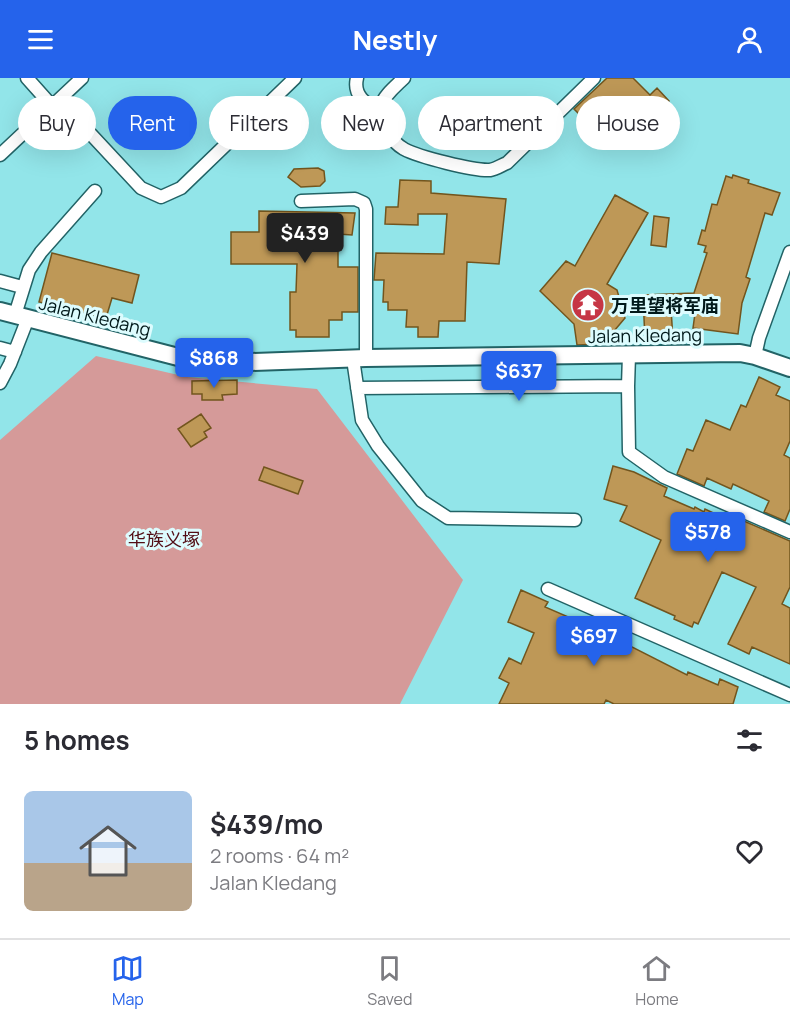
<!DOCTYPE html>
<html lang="en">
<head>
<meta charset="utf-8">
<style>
  :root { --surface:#fff; --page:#f7f7f7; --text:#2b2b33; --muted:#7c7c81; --line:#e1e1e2; --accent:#2563eb }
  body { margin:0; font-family:Manrope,"Noto Sans SC",sans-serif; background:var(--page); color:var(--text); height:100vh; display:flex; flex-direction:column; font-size:22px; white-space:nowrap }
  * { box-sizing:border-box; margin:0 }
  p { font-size:20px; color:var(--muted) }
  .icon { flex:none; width:33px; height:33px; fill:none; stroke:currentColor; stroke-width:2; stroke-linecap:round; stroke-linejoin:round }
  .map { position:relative; height:626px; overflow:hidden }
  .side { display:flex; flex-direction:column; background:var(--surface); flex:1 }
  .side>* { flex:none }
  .guide { position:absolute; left:18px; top:18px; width:754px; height:54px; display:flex; gap:12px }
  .price { position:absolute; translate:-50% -51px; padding:0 14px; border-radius:6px; background:var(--accent); color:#fff; font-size:20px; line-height:39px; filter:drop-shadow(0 2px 3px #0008) }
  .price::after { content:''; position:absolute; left:50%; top:36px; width:18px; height:14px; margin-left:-9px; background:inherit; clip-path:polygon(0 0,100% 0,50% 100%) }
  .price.active { background:#222; color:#fff }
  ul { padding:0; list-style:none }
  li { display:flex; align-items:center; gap:18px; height:150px; padding:0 24px }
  li span { display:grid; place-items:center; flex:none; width:168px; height:120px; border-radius:9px; color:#555 }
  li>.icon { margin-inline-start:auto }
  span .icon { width:72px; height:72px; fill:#fffc; stroke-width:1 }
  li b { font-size:26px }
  h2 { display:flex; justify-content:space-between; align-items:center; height:72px; padding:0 24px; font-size:26px }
  .chip { padding:0 21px; border-radius:27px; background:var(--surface); box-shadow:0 6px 24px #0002; font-size:21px; line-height:54px }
  .chip.active { background:var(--accent); color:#fff }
  header { display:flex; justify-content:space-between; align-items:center; height:78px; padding:0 24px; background:var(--accent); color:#fff; font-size:27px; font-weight:700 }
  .tab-bar { display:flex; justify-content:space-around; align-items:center; height:84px; border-top:2px solid var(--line); background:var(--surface); font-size:16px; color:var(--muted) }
  .tab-bar a { display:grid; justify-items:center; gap:3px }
  .tab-bar .active { color:var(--accent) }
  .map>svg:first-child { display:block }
  .green { fill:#d59a99 }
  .building { fill:#be9857; stroke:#72551e; stroke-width:1.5 }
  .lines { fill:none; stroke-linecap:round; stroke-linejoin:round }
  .minor-casing { stroke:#226366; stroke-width:15 }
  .secondary-casing { stroke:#226366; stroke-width:20 }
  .minor { stroke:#fff; stroke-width:12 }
  .secondary { stroke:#fff; stroke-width:16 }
  .labels { text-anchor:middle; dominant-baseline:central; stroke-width:6; stroke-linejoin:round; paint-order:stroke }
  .poi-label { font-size:18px; font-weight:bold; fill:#01191a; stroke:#ddfcfe; text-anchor:start }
  .street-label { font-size:18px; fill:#01191a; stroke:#ddfcfe }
  .park-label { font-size:18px; fill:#520d15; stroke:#ddfcfe }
</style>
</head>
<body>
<header><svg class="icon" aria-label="menu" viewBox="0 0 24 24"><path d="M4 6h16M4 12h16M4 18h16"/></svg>Nestly<svg class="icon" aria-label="person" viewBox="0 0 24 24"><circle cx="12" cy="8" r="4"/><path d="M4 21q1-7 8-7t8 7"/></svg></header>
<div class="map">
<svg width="790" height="626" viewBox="0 0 790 626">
  <rect width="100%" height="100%" fill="#92e5e9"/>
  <path class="green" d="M 96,278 L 187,299 L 317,311 L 463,502 L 400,626 L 0,626 L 0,362 Z"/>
  <path class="building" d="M 607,0 L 633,0 L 650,17 L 657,10 L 669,23 L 619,71 L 587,38 L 584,41 L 574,31 Z
    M 318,90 L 324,93 L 325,103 L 320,108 L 301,109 L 288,99 L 294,91 Z
    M 733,97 L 749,102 L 748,105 L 780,115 L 772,137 L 765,135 L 746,199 L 750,201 L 742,225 L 738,256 L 693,250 L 696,228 L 671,230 L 673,262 L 645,263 L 643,217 L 694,215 L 707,175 L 704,174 L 706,168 L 698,166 L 702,152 L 705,153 L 712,126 L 717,127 L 726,98 L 732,100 Z
    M 400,102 L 431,103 L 431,115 L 506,121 L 499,186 L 467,184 L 465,243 L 439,243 L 438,259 L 418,259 L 418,249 L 406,249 L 407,232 L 388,232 L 388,224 L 383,224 L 384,202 L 374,202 L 376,175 L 444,176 L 447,136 L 418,136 L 418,147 L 385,146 L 386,129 L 398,129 Z
    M 615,117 L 648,135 L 607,206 L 617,212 L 625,240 L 603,266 L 577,267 L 574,246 L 540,213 L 566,183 L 575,188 Z
    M 259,133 L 355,135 L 352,157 L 338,156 L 338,189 L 358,189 L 358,234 L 342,234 L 342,242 L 329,242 L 329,259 L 296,259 L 296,252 L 290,252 L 290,214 L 296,214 L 297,186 L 231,186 L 231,154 L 259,154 Z
    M 654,138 L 669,140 L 666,169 L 651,167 Z
    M 52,175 L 139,197 L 132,225 L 112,220 L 106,240 L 39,224 Z
    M 759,299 L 780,309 L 776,317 L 790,323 L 790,363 L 784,377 L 790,380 L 790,431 L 785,443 L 764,434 L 769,423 L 733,406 L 731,411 L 707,400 L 704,408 L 677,396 L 687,371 L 693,373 L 706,342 L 730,352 L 741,327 L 746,329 Z
    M 237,302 L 237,316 L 222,317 L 223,322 L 202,322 L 202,316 L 192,316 L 192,303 Z
    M 201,336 L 211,350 L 204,354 L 207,359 L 191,369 L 178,351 Z
    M 613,388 L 634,394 L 667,410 L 664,418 L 694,431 L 695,429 L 704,434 L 705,431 L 728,442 L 730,437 L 790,463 L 790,509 L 782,526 L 790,530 L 790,586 L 752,569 L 749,576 L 728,566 L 756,509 L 722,494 L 698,546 L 694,544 L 692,549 L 674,541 L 675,538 L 635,520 L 661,462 L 620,443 L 627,428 L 604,421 Z
    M 264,389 L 303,403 L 298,416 L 259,402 Z
    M 521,512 L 548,524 L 545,529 L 605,555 L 607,550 L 627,559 L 624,565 L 687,597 L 688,594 L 718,607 L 720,601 L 738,609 L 733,626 L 614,626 L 606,622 L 604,626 L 499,626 L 509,605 L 499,600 L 509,580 L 521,586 L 534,555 L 508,544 Z"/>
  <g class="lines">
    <defs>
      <path id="minor" d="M 27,0 L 52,28
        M 357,0 C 353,16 365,28 380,30
        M 404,0 C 396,8 384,17 381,28 C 376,43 392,64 404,71 C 419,79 474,93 490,92 C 496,91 502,87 507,85 L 594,0
        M 59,22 L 141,110 L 161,119 L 181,110 L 295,0
        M 0,77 L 82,0
        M 301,123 L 355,121 L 364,125 L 366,131 L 366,280
        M 0,203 L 22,209
        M 15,237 L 29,192 L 41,174 L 95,113
        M 0,270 L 15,274
        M 755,278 L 759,260 L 790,174
        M 353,281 L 362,342 L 378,368 L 422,423 L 448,440 L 575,442
        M 0,305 L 10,286 L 28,240
        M 628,308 L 629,374 L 664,399 L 790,454
        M 357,310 L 628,308 L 629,277
        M 548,511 L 790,617"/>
      <path id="secondary" d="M 0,233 L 182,280 L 251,284 L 366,280 L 740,275 L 755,278 L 790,290"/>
    </defs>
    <use href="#minor" class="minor-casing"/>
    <use href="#secondary" class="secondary-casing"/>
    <use href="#minor" class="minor"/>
    <use href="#secondary" class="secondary"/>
  </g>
  <defs>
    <symbol id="temple-disc" viewBox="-11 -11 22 22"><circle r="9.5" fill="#c63645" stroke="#ddfcfe"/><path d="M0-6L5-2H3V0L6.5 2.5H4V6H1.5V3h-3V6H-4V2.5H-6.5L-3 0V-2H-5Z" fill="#fff"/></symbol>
  </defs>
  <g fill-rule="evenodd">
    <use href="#temple-disc" x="569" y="208" width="38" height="38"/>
  </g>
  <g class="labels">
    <g class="poi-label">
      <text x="611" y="227">万里望将军庙</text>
    </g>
    <g class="street-label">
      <text transform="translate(95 238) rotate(14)">Jalan Kledang</text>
      <text transform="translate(645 257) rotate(-1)">Jalan Kledang</text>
    </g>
    <g class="park-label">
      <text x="164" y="461">华族义塚</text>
    </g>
  </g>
</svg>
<b class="price active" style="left:305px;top:186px">$439</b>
<b class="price" style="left:214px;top:311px">$868</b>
<b class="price" style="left:519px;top:324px">$637</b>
<b class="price" style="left:708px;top:485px">$578</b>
<b class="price" style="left:594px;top:589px">$697</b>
<div class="guide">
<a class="chip">Buy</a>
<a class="chip active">Rent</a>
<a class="chip">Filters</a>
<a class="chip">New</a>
<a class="chip">Apartment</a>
<a class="chip">House</a>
</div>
</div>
<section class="side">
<h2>5 homes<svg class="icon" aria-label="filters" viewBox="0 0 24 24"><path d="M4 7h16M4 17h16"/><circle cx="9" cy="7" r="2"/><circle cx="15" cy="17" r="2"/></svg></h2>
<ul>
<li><span style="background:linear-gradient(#a9c7e8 60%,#b9a48a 0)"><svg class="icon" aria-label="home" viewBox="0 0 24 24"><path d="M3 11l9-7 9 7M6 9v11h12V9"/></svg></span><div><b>$439/mo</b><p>2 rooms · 64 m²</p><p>Jalan Kledang</p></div><svg class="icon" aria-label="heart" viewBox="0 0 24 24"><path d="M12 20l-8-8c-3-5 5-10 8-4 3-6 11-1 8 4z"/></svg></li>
</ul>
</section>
<nav class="tab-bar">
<a class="active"><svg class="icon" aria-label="map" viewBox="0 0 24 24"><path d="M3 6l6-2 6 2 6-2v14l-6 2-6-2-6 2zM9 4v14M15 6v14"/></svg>Map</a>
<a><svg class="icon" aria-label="saved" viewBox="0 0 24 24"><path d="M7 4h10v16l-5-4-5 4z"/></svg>Saved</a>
<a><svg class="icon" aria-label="home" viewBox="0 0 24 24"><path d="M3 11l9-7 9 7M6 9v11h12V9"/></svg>Home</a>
</nav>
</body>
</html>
